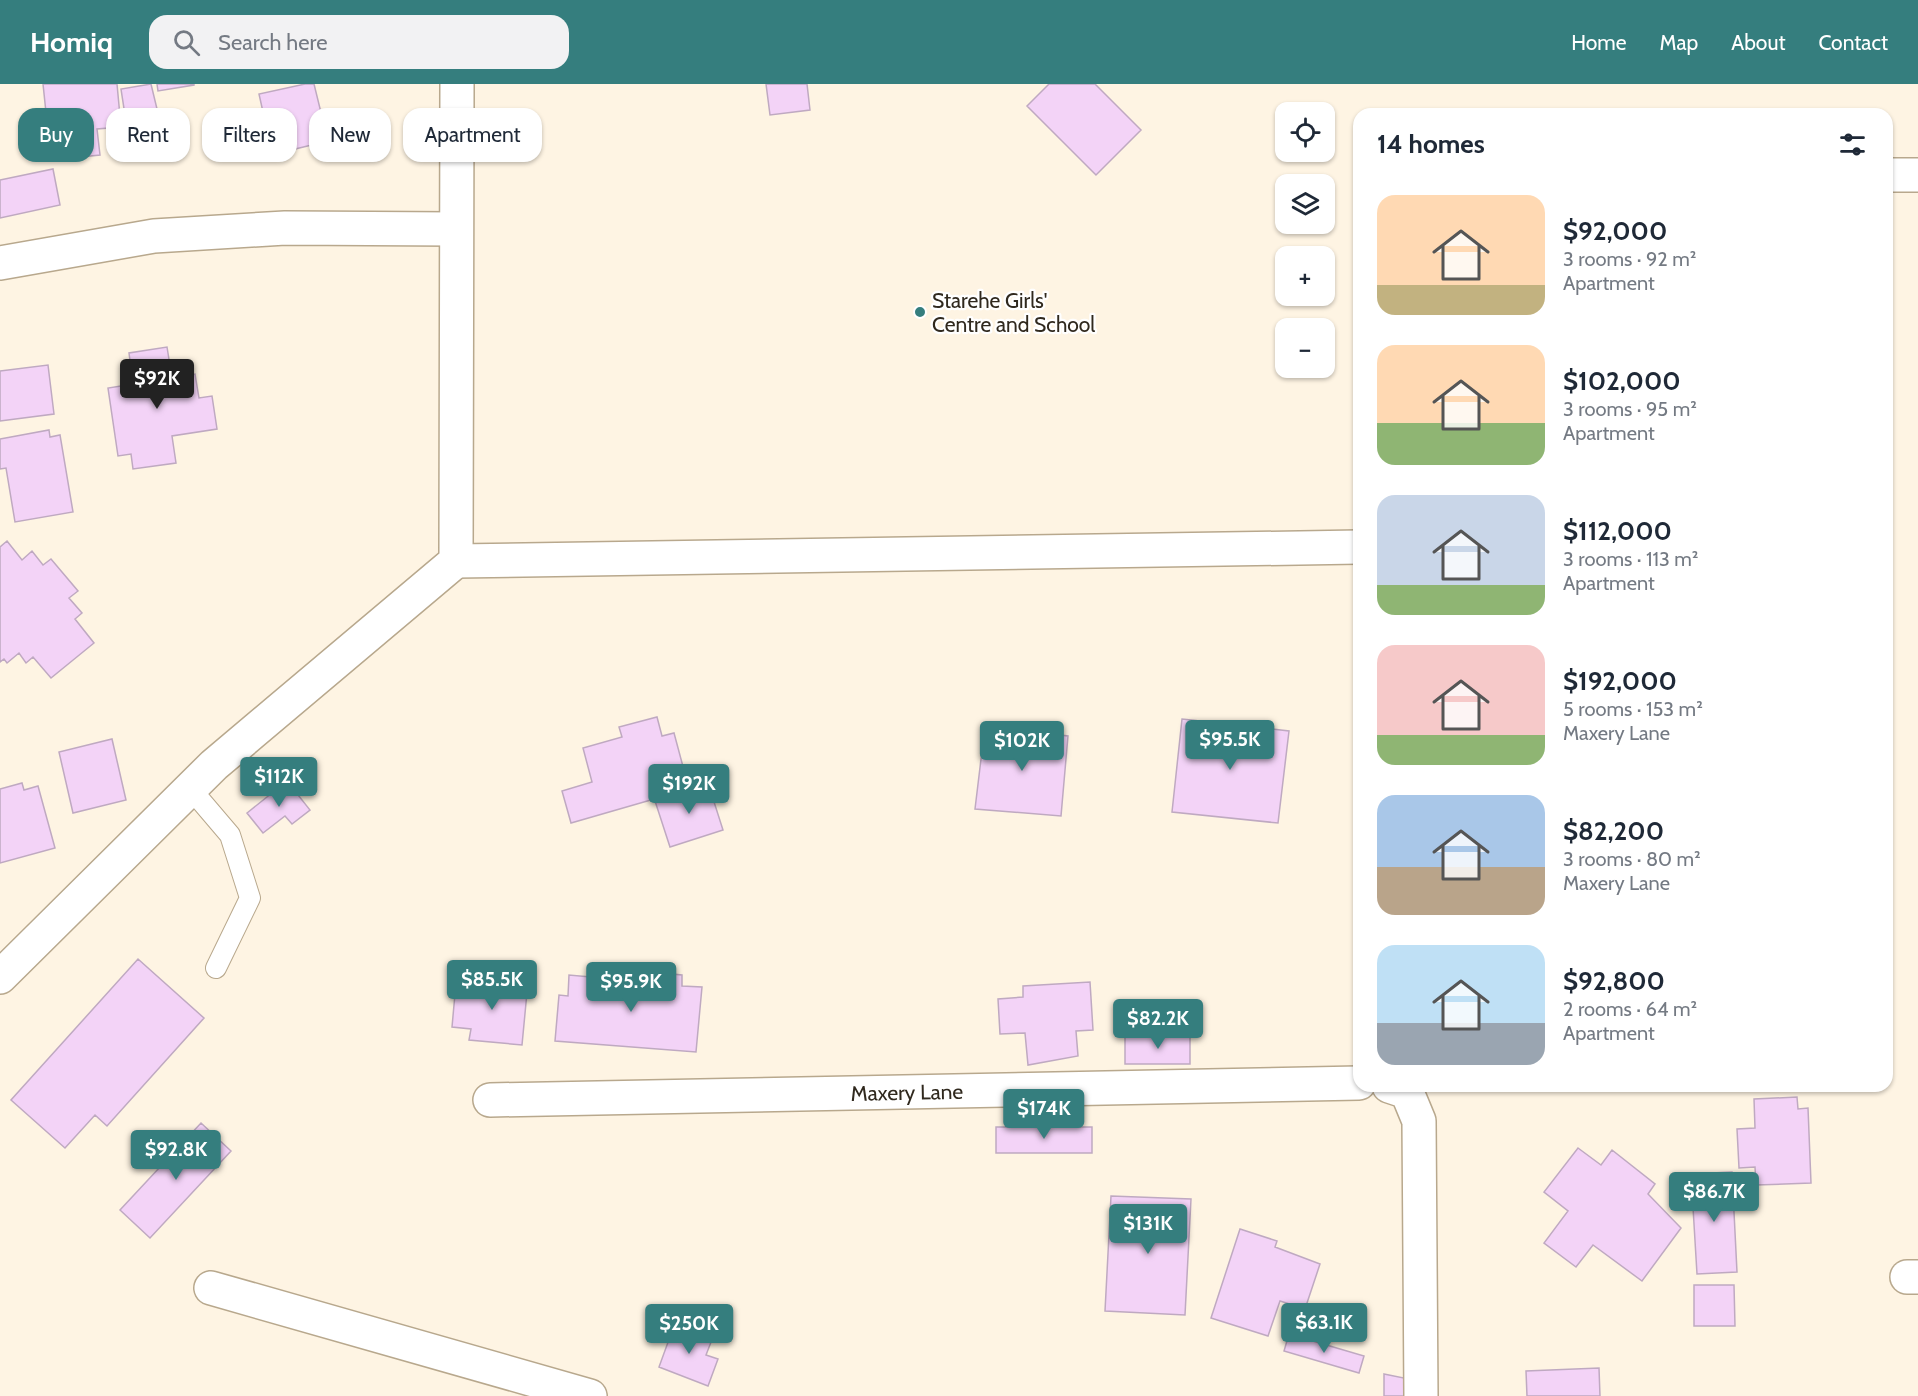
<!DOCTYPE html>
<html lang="en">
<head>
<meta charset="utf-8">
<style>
  :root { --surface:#fff; --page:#f2f2f3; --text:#1f2937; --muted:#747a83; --accent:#357e7e }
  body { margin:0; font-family:Cabin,sans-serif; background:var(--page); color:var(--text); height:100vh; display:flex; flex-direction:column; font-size:22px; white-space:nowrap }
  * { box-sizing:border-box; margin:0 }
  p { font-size:20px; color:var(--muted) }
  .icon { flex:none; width:33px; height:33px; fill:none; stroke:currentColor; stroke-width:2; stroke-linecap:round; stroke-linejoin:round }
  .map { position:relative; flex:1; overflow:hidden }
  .sheet { position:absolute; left:1353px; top:24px; width:540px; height:984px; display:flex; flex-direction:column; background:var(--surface); border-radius:18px; box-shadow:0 2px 4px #0004 }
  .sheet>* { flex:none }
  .banner { position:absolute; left:18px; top:24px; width:570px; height:54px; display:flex; gap:12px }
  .tools { position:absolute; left:1275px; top:18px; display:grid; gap:12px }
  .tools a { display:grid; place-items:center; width:60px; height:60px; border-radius:12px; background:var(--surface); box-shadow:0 2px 4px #0004; font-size:30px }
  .price { position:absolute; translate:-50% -51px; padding:0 14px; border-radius:6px; background:var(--accent); color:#fff; font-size:20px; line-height:39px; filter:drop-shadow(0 2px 3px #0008) }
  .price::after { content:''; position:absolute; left:50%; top:36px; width:18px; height:14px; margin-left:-9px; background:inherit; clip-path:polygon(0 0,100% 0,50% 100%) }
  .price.on { background:#222; color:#fff }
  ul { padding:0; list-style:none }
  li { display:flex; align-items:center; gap:18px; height:150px; padding:0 24px }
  li span { display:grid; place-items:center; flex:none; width:168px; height:120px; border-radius:18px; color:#555 }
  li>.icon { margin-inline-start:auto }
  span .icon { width:72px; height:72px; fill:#fffc; stroke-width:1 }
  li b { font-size:26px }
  h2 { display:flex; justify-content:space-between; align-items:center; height:72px; padding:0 24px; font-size:26px }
  .chip { padding:0 21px; border-radius:18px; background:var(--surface); box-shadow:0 2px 4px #0004; font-size:21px; line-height:54px }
  .chip.on { background:var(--accent); color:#fff }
  header { display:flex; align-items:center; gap:36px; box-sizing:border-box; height:84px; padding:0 30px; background:var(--accent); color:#fff }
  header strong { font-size:28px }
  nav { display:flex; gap:33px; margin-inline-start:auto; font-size:21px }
  .search { width:420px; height:54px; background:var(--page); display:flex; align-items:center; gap:15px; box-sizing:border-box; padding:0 21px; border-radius:18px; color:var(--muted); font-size:22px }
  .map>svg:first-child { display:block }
  .building { fill:#f3d3f7; stroke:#bfa9c1; stroke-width:1.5 }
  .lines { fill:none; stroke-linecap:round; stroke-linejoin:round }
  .lane-casing { stroke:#b8a88d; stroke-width:22 }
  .street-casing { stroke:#b8a88d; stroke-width:36 }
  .lane { stroke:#fff; stroke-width:20 }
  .street { stroke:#fff; stroke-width:33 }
  .poi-dot { fill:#357e7e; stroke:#fff; stroke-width:2 }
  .labels { text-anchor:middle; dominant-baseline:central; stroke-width:4.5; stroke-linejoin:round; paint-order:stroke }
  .poi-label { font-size:21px; fill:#30291e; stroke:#fff; text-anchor:start }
  .street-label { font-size:21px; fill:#30291e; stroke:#fff }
</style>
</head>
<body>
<header>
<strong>Homiq</strong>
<div class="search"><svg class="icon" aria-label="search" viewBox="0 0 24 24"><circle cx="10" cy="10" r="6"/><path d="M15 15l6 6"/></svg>Search here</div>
<nav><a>Home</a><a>Map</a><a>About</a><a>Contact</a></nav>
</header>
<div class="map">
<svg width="1918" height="1312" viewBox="0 0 1918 1312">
  <rect width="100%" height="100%" fill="#fef4e3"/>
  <path class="building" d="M 43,0 L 117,0 L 121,43 L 97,45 L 100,71 L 51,76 Z
    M 151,0 L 157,25 L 125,31 L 121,5 Z
    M 157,0 L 194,0 L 194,1 L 158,7 Z
    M 305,0 L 314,0 L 328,57 L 287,67 L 283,51 L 269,55 L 259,10 Z
    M 766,0 L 807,0 L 810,26 L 770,31 Z
    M 1049,0 L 1095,0 L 1141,46 L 1096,91 L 1027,22 Z
    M 53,85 L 60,121 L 0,134 L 0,96 Z
    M 167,263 L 172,294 L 195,290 L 199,314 L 212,312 L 217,345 L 172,352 L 176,379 L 133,385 L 131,370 L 118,372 L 108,304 L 133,300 L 129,269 Z
    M 48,281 L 54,330 L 0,337 L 0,287 Z
    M 49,346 L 50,353 L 60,351 L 73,428 L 15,438 L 6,384 L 0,385 L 0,355 Z
    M 7,457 L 22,476 L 32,467 L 43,481 L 51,475 L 78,507 L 69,514 L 82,529 L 75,535 L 94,559 L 51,594 L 33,573 L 26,579 L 19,569 L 7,579 L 4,575 L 0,578 L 0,463 Z
    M 657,633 L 662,652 L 674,649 L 689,705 L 571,739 L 562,707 L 592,698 L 583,664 L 622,653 L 619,643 Z
    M 1182,635 L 1289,647 L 1278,739 L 1172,728 Z
    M 985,642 L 1068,652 L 1061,732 L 975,725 Z
    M 112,655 L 126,716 L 73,729 L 59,668 Z
    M 287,697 L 310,726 L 292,740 L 285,732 L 263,749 L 247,729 Z
    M 22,699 L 24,706 L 38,702 L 55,764 L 0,779 L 0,705 Z
    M 708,699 L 723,746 L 670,763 L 655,717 Z
    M 138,875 L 204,934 L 107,1042 L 95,1031 L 65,1064 L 11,1016 Z
    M 640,887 L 682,891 L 682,902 L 702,903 L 696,968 L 555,957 L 559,911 L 568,912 L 569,891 L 613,895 L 612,904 L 638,906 Z
    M 490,895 L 528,898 L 522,961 L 469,956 L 471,945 L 452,943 L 456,899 L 489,901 Z
    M 1090,898 L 1093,946 L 1076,947 L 1078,972 L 1028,981 L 1025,949 L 1000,950 L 998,915 L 1023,913 L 1023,902 Z
    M 1125,953 L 1190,953 L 1190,980 L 1125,980 Z
    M 1797,1013 L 1798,1025 L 1808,1024 L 1811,1099 L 1756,1101 L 1755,1083 L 1739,1084 L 1737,1045 L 1755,1044 L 1754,1015 Z
    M 201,1039 L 231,1067 L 150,1154 L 120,1126 Z
    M 996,1043 L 1092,1043 L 1092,1069 L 996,1069 Z
    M 1578,1064 L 1601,1081 L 1612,1066 L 1655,1100 L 1648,1110 L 1681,1144 L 1642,1197 L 1593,1161 L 1576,1183 L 1544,1159 L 1568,1127 L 1544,1108 Z
    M 1732,1088 L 1737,1188 L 1697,1190 L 1691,1090 Z
    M 1111,1112 L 1191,1115 L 1185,1231 L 1105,1227 Z
    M 1240,1145 L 1277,1157 L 1275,1163 L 1320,1180 L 1305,1225 L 1280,1217 L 1268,1252 L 1211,1234 Z
    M 1694,1201 L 1734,1201 L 1735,1242 L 1694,1242 Z
    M 675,1239 L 713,1253 L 706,1271 L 718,1275 L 708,1302 L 659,1283 Z
    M 1289,1250 L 1364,1272 L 1359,1289 L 1284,1267 Z
    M 1599,1284 L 1600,1312 L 1527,1312 L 1526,1287 Z
    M 1384,1290 L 1409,1295 L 1409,1312 L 1384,1312 Z"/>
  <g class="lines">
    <defs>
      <path id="lane" d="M 190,704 L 230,751 L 250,814 L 216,884"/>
      <g id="street">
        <path d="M 1887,91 L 1918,91"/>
        <path d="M 0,179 L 154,152 L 285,144 L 455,145"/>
        <path d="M 456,477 L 1359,463"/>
        <path d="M 0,893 L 214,681 L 456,477 L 457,0"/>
        <path d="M 1389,1002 L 1407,1008 L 1419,1037 L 1421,1312"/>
        <path id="s1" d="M 490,1016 L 1359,999"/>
        <path d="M 1907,1193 L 1918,1193"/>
        <path d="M 211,1204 L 590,1312"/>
      </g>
    </defs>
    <use href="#lane" class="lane-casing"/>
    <use href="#street" class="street-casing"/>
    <use href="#lane" class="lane"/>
    <use href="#street" class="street"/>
  </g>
  <circle class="poi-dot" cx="920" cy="228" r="6"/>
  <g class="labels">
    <g class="poi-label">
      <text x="932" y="216">Starehe Girls'<tspan x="932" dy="24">Centre and School</tspan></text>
    </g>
    <g class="street-label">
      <text stroke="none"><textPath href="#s1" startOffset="417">Maxery Lane</textPath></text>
    </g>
  </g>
</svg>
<div class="tools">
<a><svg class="icon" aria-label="locate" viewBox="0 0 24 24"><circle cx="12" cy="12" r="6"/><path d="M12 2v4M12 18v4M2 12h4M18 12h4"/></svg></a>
<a><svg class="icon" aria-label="layers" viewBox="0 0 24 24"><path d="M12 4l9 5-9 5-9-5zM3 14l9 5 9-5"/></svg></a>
<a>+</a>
<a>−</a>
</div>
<b class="price on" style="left:157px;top:326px">$92K</b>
<b class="price" style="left:1230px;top:687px">$95.5K</b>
<b class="price" style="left:1022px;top:688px">$102K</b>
<b class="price" style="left:279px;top:724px">$112K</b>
<b class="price" style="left:689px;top:731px">$192K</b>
<b class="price" style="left:492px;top:927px">$85.5K</b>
<b class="price" style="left:631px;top:929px">$95.9K</b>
<b class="price" style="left:1158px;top:966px">$82.2K</b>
<b class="price" style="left:1044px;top:1056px">$174K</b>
<b class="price" style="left:176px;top:1097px">$92.8K</b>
<b class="price" style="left:1714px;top:1139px">$86.7K</b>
<b class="price" style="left:1148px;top:1171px">$131K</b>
<b class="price" style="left:1324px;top:1270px">$63.1K</b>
<b class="price" style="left:689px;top:1271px">$250K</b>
<div class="banner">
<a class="chip on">Buy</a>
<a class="chip">Rent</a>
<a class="chip">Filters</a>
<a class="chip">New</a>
<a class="chip">Apartment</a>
</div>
<section class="sheet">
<h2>14 homes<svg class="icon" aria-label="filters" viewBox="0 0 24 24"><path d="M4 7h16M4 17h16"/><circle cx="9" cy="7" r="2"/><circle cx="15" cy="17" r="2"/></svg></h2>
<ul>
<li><span style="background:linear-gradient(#ffd9b3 75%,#c2b280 0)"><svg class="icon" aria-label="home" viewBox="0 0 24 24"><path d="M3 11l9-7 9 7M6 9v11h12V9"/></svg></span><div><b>$92,000</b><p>3 rooms · 92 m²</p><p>Apartment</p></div></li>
<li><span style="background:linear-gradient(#ffd9b3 65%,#8fb573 0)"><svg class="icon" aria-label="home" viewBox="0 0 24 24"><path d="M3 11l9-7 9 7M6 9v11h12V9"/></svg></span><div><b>$102,000</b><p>3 rooms · 95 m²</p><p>Apartment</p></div></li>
<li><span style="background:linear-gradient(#c9d6e8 75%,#8fb573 0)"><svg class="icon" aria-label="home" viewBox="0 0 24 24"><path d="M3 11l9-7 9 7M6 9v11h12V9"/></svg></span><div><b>$112,000</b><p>3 rooms · 113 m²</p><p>Apartment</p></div></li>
<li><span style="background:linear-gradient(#f6c9c9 75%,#8fb573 0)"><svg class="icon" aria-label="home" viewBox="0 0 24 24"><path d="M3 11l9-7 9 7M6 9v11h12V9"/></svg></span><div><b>$192,000</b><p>5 rooms · 153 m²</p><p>Maxery Lane</p></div></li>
<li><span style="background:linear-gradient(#a9c7e8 60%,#b9a48a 0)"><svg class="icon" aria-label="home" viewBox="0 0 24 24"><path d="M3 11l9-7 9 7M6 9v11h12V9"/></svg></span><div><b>$82,200</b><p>3 rooms · 80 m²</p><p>Maxery Lane</p></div></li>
<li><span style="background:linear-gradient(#bfe0f5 65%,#9aa5b1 0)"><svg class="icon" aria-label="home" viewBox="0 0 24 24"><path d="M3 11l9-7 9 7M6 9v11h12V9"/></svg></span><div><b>$92,800</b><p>2 rooms · 64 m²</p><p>Apartment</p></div></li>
</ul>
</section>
</div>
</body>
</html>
